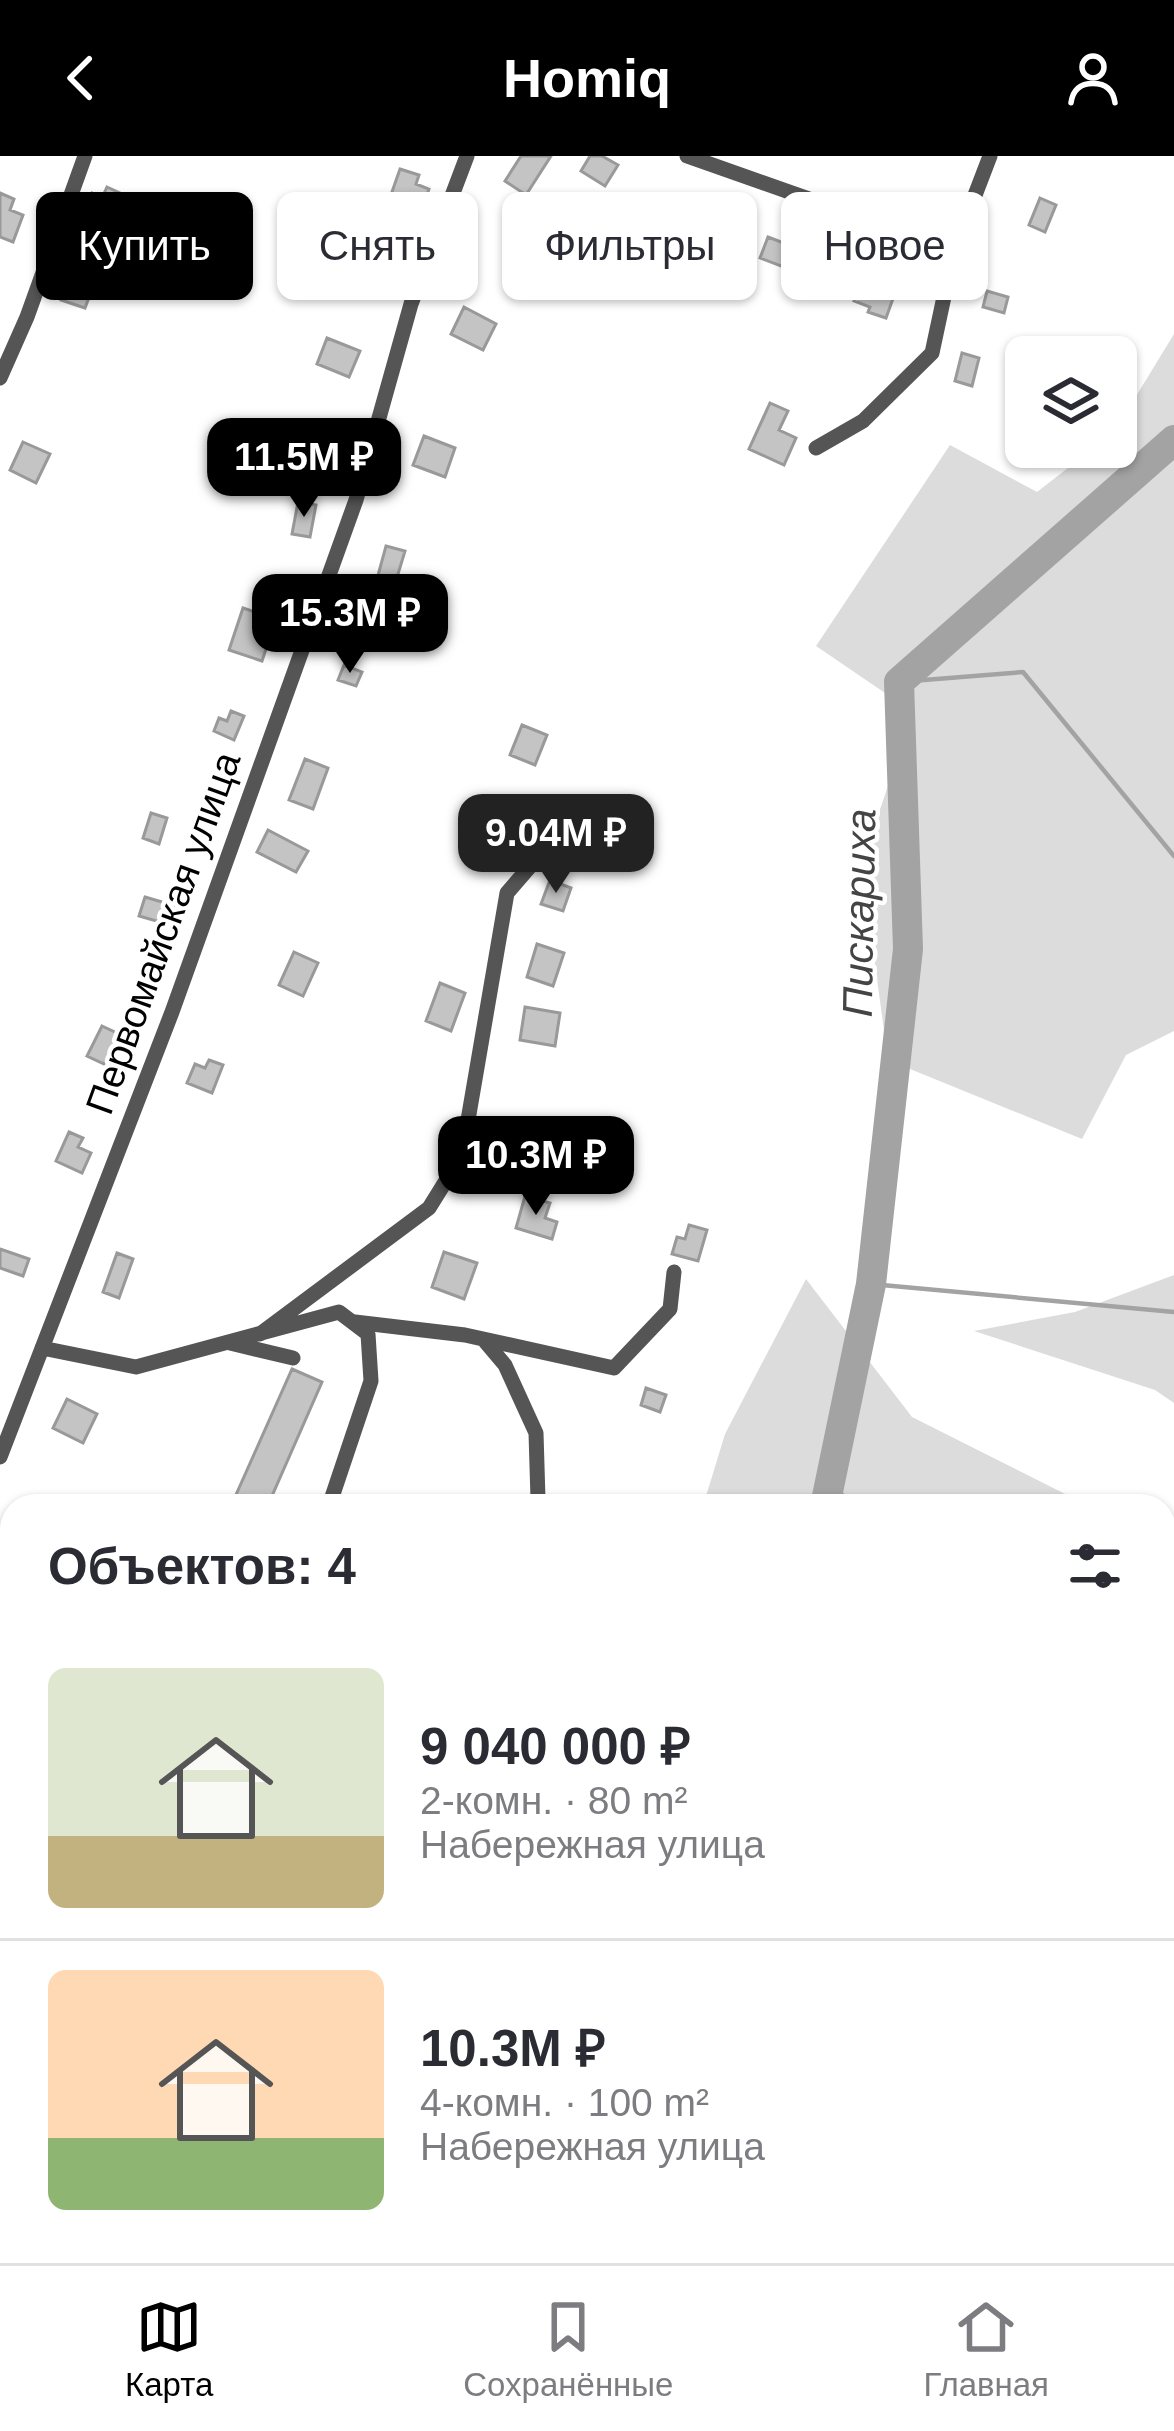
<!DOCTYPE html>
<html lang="ru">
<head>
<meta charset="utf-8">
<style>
  :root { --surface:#fff; --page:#f7f7f7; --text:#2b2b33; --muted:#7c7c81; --line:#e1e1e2; --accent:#000 }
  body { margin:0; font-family:Helvetica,sans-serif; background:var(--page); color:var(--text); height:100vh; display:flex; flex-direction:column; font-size:45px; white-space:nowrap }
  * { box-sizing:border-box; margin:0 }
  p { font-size:39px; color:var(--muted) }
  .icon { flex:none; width:66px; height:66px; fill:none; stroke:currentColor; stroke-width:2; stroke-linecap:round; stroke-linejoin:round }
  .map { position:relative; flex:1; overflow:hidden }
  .details { position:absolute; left:0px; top:1338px; width:1176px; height:771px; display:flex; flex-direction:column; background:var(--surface); border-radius:36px 36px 0 0; box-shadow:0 3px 9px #0004 }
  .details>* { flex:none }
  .top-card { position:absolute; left:36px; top:36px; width:1104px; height:108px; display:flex; gap:24px }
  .controls { position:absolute; left:1005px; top:180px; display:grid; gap:24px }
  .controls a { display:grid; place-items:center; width:132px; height:132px; border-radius:18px; background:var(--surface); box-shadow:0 3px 9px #0004; font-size:60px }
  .price { position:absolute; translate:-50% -102px; padding:0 27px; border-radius:24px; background:var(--accent); color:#fff; font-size:39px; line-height:78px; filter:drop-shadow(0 3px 6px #0008) }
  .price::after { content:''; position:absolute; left:50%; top:72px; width:36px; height:27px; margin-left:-18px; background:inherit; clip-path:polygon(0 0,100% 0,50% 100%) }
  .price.on { background:#222; color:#fff }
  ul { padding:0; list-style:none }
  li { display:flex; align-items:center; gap:36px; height:300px; padding:0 48px }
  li+li { border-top:3px solid var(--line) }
  li span { display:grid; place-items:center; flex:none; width:336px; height:240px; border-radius:18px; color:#555 }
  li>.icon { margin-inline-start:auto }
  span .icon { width:144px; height:144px; fill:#fffc; stroke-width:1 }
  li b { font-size:51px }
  h2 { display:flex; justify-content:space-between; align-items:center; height:144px; padding:0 48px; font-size:51px }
  .tag { padding:0 42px; border-radius:18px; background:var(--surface); box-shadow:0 3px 9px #0004; font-size:42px; line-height:108px }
  .tag.on { background:var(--accent); color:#fff }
  header { display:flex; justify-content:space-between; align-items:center; height:156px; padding:0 48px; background:var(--accent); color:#fff; font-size:54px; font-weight:600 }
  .tabs { display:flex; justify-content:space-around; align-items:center; height:168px; border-top:3px solid var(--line); background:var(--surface); font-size:33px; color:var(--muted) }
  .tabs a { display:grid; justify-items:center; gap:6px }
  .tabs .on { color:var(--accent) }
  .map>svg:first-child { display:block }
  .green { fill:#dcdcdc }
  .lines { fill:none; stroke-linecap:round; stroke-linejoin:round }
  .stream { stroke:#a3a3a3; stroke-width:4.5 }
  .river { stroke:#a3a3a3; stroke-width:30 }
  .building { fill:#c4c4c4; stroke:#999; stroke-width:3 }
  .minor { stroke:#555; stroke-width:15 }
  .labels { text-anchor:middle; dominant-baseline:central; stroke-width:9; stroke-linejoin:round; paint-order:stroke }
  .street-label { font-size:39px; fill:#000; stroke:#fff }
  .water-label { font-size:42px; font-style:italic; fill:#444; stroke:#fff }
</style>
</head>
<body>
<header><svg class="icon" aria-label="back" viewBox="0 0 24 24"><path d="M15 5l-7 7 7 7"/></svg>Homiq<svg class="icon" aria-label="person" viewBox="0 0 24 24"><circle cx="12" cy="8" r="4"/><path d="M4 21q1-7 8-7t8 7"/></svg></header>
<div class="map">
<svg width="1174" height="2107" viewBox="0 0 1174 2107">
  <rect width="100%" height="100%" fill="#fff"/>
  <path class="green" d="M 1174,178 L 1174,875 L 1126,899 L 1082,983 L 888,904 L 872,786 L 872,677 L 913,556 L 816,490 L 950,289 L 1037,336 L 1095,291 L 1116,291 L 1116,273 Z
    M 1174,1119 L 1174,1247 L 1155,1234 L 974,1175 L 1075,1156 Z
    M 806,1123 L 912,1261 L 1089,1350 L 703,1350 L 725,1278 Z
    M 1164,1397 L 1174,1404 L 1174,2099 L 1155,2107 L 0,2107 L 0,1939 L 12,1944 L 12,2097 L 1164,2097 Z"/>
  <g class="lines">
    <path class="stream" d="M 899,526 L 1023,516 L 1174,700
      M 871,1128 L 1174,1156
      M 829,1330 L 859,1350
      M 1164,1535 L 1174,1542
      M 1164,1942 L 1174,1954"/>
    <path class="river" d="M 825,1350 L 871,1128 L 908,793 L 899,526 L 1174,284
      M 287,2107 L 299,2097"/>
  </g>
  <path class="building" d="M 521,0 L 551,0 L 526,39 L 505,25 Z
    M 590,0 L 602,0 L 618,9 L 605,30 L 581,15 Z
    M 400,13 L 419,19 L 416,28 L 429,33 L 419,61 L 387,50 Z
    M 107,31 L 133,43 L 114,83 L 90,71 L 95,59 L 84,54 L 92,37 L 102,42 Z
    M 0,37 L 14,43 L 10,54 L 23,59 L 13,86 L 0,81 Z
    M 676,42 L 693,53 L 671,88 L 654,77 Z
    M 1040,42 L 1056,49 L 1045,76 L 1029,69 Z
    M 768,81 L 805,95 L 797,116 L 760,102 Z
    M 862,125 L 895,137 L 886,162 L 868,156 L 870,151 L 854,145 Z
    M 66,128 L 91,136 L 85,152 L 61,144 Z
    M 987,135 L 1008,141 L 1004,157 L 983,151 Z
    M 464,151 L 496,168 L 483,194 L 451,178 Z
    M 327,182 L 360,195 L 349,221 L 317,208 Z
    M 962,197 L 979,202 L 972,230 L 955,225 Z
    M 770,247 L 788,255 L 779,274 L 796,282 L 784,309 L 749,293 Z
    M 424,280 L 455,292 L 445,321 L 413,309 Z
    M 23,286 L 50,298 L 36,327 L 10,314 Z
    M 298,346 L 316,349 L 310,381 L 292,378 Z
    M 386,390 L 405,395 L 395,428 L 377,423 Z
    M 243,452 L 276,463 L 262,505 L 229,494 Z
    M 344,509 L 362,516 L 356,530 L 338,524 Z
    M 231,555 L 244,560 L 234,584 L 214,575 L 219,562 L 227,565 Z
    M 522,569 L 547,579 L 535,609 L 510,599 Z
    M 305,603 L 328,612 L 313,653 L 289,644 Z
    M 151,657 L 167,662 L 159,688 L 143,682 Z
    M 268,674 L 308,695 L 296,716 L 257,696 Z
    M 550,724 L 571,732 L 563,755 L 541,748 Z
    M 145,741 L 176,750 L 170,769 L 139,760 Z
    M 537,788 L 564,797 L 553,830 L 527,821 Z
    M 294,796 L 318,807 L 303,840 L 279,829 Z
    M 440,827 L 465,837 L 451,875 L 426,865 Z
    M 525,851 L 560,857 L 555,890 L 520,884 Z
    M 102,870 L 119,878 L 104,908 L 87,900 Z
    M 209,904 L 223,909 L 212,937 L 187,927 L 195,908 L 205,912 Z
    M 69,976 L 83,982 L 78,991 L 91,997 L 82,1017 L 56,1005 Z
    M 525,1040 L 550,1047 L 545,1062 L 557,1066 L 552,1083 L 516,1072 Z
    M 689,1069 L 707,1074 L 698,1105 L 672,1098 L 677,1081 L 685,1083 Z
    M 0,1093 L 29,1103 L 23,1120 L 0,1112 Z
    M 444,1096 L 477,1107 L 464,1143 L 432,1131 Z
    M 117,1097 L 133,1103 L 119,1142 L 103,1136 Z
    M 292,1213 L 322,1226 L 272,1340 L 296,1350 L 231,1350 Z
    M 646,1232 L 666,1239 L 660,1256 L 641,1249 Z
    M 67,1243 L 97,1258 L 83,1287 L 53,1272 Z
    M 0,1447 L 12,1448 L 12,1508 L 0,1507 Z
    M 0,1528 L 12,1530 L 12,1561 L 0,1559 Z"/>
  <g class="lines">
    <path class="minor" d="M 687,0 L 954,94
      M 0,222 L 27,161 L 85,0
      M 816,292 L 863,265 L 932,197 L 954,94 L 990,0
      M 355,1166 L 465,1179 L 614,1212 L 670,1153 L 674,1116
      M 260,1178 L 429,1052 L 462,999 L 507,737 L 545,693 L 542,661
      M 483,1183 L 505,1209 L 536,1277 L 538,1343 L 535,1350
      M 230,1187 L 293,1202
      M 42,1192 L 136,1211 L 339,1156 L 368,1178 L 371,1225 L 329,1350
      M 0,1301 L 172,856 L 356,344 L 411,148 L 467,0
      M 0,1388 L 12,1392"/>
  </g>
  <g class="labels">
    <g class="street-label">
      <text transform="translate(163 777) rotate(-70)">Первомайская улица</text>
    </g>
    <g class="water-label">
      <text transform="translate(859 757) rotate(-89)">Пискариха</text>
    </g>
  </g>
</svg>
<div class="controls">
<a><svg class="icon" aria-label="layers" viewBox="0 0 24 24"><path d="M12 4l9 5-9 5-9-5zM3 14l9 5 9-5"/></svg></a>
</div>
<b class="price" style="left:304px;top:364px">11.5M ₽</b>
<b class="price" style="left:350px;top:520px">15.3M ₽</b>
<b class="price on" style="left:556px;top:740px">9.04M ₽</b>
<b class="price" style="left:536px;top:1062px">10.3M ₽</b>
<div class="top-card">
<a class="tag on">Купить</a>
<a class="tag">Снять</a>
<a class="tag">Фильтры</a>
<a class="tag">Новое</a>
</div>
<section class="details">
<h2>Объектов: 4<svg class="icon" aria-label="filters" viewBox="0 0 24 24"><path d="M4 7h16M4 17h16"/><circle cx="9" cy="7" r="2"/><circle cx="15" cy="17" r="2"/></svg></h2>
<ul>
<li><span style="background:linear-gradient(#dfe7d0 70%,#c2b280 0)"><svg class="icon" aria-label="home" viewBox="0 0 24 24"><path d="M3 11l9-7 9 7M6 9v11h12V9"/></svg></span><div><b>9 040 000 ₽</b><p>2-комн. · 80 m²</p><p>Набережная улица</p></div></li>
<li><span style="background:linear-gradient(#ffd9b3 70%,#8fb573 0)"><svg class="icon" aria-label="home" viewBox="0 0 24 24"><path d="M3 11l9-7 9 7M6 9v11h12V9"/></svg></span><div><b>10.3M ₽</b><p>4-комн. · 100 m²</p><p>Набережная улица</p></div></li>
</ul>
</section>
</div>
<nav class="tabs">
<a class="on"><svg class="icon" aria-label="map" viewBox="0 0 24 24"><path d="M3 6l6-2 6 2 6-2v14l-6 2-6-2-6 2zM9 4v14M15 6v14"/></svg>Карта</a>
<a><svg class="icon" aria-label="saved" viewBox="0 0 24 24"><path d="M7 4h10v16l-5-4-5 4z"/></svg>Сохранённые</a>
<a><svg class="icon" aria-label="home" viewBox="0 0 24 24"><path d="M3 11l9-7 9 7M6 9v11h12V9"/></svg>Главная</a>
</nav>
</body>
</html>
